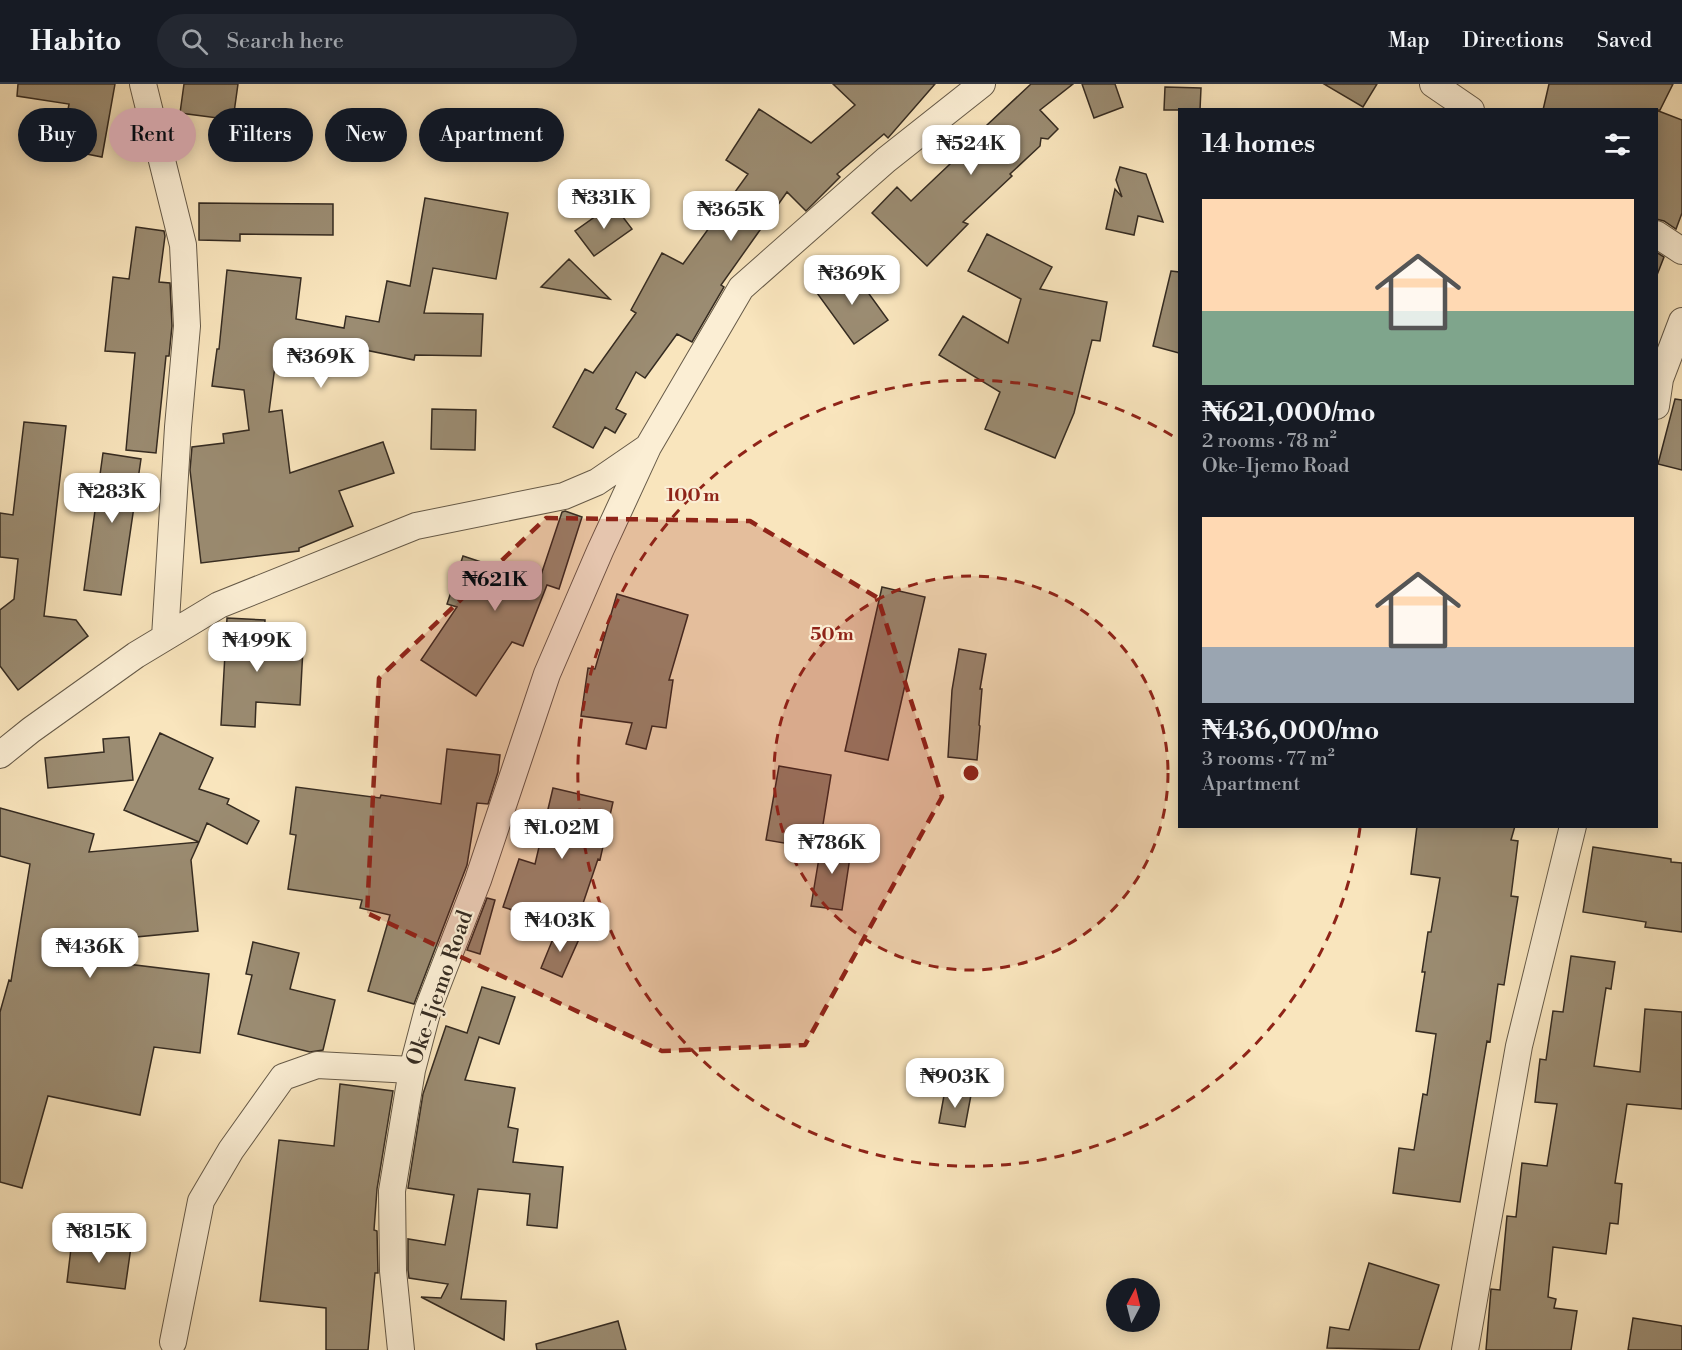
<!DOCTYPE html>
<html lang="en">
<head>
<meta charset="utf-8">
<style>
  :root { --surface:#171b24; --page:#242831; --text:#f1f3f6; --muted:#9ea1a6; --line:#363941; --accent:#c59692 }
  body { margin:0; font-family:"Libre Bodoni",serif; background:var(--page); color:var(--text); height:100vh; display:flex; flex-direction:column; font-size:22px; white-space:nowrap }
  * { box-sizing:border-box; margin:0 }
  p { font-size:20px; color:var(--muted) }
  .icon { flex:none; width:33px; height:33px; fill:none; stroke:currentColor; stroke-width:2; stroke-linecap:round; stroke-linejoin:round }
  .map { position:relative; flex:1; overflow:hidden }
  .drawer { position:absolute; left:1178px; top:24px; width:480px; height:720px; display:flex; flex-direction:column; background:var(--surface); border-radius:0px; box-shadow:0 3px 15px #0003 }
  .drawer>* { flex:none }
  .hud { position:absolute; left:18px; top:24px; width:570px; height:54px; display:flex; gap:12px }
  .needle { width:39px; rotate:7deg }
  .fabs { position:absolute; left:1106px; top:1194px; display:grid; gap:12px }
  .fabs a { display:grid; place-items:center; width:54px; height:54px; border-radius:50%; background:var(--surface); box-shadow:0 3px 15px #0003; font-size:30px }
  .price { position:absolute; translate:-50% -51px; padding:0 14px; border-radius:12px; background:#fff; color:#222; font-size:20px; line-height:39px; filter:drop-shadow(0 2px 3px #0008) }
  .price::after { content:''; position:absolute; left:50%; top:36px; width:18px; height:14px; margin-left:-9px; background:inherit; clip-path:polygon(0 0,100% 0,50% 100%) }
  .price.active { background:var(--accent); color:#111 }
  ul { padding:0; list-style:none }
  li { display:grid; align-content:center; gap:12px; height:318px; padding:0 24px }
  li span { display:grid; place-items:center; height:186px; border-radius:0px; color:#555 }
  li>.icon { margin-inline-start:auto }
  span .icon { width:108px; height:108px; fill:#fffc; stroke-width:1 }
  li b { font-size:26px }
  h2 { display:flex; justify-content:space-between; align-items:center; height:72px; padding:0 24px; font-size:26px }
  .chip { padding:0 21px; border-radius:27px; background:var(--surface); box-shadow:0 3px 15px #0003; font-size:21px; line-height:54px }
  .chip.active { background:var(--accent); color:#111 }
  header { display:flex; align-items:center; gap:36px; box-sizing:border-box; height:84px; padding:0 30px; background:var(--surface); border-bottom:2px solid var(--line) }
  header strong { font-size:28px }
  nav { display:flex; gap:33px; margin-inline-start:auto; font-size:21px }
  .search { width:420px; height:54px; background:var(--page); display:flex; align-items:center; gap:15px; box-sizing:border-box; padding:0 21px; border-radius:33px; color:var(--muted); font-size:22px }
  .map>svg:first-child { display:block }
  .building { fill:#9b8c72; stroke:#352b21; stroke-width:1.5 }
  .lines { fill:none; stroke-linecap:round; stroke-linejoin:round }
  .minor-casing { stroke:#665a48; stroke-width:28 }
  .minor { stroke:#fbeed4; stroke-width:26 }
  .marked { fill:#8f2418; fill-opacity:0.2; stroke:#8f2418; stroke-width:4.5; stroke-dasharray:12 8; stroke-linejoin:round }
  .ring { fill:none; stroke:#8f2418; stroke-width:3; stroke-dasharray:10 8 }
  .labels { text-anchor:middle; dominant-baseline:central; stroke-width:4.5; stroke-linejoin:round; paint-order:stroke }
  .street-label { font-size:22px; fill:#352b21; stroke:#fbeed4 }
  .centre { fill:#8f2418; stroke:#fbeed4; stroke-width:3 }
  .ring-label { font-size:18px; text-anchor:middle; font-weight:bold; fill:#8f2418; stroke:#fbeed4; stroke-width:4.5; stroke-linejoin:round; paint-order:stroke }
</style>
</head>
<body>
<header>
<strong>Habito</strong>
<div class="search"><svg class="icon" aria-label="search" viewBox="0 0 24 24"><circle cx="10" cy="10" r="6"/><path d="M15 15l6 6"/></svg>Search here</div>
<nav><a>Map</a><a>Directions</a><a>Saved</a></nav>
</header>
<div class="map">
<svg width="1682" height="1266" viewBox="0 0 1682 1266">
  <rect width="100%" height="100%" fill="#f9e5bd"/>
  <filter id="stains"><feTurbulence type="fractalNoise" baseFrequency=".00333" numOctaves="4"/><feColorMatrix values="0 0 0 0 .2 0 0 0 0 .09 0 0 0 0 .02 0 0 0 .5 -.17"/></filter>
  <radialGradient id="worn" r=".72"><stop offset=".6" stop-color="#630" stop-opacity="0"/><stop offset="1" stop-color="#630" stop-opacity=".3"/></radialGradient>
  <path class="building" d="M 18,0 L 115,0 L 102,73 L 61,65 L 69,20 L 17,12 Z
    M 184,0 L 238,0 L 233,36 L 180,29 Z
    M 833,0 L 935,0 L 888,54 L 884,50 L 837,90 L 840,93 L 806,127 L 787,108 L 721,201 L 724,203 L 692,258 L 677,250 L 645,294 L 636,288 L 616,325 L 626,330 L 615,349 L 605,343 L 593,364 L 553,343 L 585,285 L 593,289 L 636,229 L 631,226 L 662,169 L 683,180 L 748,90 L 726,76 L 759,25 L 811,59 L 855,21 Z
    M 1031,0 L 1073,0 L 1040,26 L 1058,45 L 1048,55 L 1041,54 L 1040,62 L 1010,90 L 1012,92 L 963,138 L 968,140 L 927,182 L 872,129 L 897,103 L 911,117 L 989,43 L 987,41 Z
    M 1082,0 L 1115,0 L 1123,23 L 1094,34 Z
    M 1324,0 L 1377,0 L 1363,23 Z
    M 1549,0 L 1673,0 L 1660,26 L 1656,26 L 1682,36 L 1682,129 L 1676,145 L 1664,137 L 1656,135 L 1656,26 L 1543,26 Z
    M 1165,3 L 1201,4 L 1200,26 L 1164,26 Z
    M 1120,83 L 1146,90 L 1163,138 L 1138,132 L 1134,151 L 1106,145 L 1115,105 L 1122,113 L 1116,96 Z
    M 425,114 L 508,129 L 496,195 L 433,184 L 424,229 L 483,230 L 481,272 L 415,271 L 414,276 L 365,266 L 362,282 L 277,267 L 269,328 L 282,326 L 290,389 L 383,358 L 394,389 L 339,407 L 353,442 L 299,464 L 299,467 L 201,479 L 190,386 L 192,363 L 224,359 L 223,350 L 249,346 L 244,306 L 212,302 L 217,265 L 219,265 L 227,186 L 301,194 L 296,235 L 344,244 L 346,232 L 379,238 L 387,197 L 410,202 Z
    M 199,119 L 333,120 L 333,151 L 240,150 L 240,157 L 199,156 Z
    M 613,120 L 632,145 L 594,172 L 575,147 Z
    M 136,143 L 164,147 L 165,152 L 159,198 L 170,199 L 172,242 L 169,272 L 166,272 L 156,369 L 126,366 L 135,269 L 105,267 L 113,193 L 129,195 Z
    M 987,150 L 1052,183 L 1040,205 L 1107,218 L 1100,257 L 1092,256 L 1074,329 L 1055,374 L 985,345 L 1000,308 L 939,271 L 963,232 L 1008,259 L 1021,215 L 968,187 Z
    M 1656,168 L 1664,173 L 1657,191 L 1656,191 Z
    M 569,175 L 610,215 L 541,203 Z
    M 851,185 L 888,236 L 854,260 L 817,209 Z
    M 1171,187 L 1179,188 L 1179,269 L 1153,262 Z
    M 1675,315 L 1682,316 L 1682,386 L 1658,380 Z
    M 432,325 L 476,326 L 475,366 L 431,365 Z
    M 24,338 L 66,342 L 44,532 L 76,536 L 88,552 L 18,606 L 0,582 L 0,526 L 14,515 L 18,475 L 0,473 L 0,429 L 13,431 Z
    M 103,369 L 141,375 L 121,511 L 84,506 Z
    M 565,427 L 582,433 L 559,505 L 547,501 L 523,562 L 512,558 L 476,612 L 421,576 L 457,523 L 447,520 L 463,472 L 539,497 L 562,428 Z
    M 882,503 L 925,513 L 888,676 L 845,667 Z
    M 617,510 L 688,531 L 669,596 L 673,596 L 666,644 L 652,642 L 646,665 L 626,660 L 632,639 L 581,632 L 588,584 L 595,585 Z
    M 227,534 L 265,536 L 264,562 L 303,564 L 300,621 L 256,618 L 255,643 L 221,641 Z
    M 959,565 L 986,570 L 980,605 L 982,605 L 979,641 L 980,642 L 977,676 L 948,673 L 952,606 Z
    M 160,649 L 213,674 L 199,705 L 229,715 L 227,720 L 259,737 L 247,760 L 207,739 L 199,758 L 124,726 Z
    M 129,653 L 133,696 L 48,704 L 45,674 L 104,668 L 103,655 Z
    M 447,665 L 500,671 L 498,688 L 488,720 L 477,719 L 467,781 L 414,920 L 368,907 L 390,831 L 360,824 L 362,816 L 288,805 L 296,751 L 290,750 L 296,703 L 380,714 L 381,711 L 441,720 Z
    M 779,682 L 831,691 L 819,765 L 766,756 Z
    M 553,704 L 613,718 L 600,776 L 598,775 L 574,846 L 503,823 L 519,775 L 535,780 Z
    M 0,724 L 94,750 L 89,768 L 199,758 L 191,776 L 198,847 L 53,861 L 53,871 L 209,890 L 200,969 L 154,963 L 140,1031 L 48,1012 L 22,1104 L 0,1098 L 0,928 L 9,896 L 11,897 L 30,780 L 0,772 Z
    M 1417,742 L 1515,742 L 1511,756 L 1518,757 L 1511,812 L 1518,813 L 1504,901 L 1498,900 L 1490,958 L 1487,957 L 1460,1118 L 1393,1109 L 1399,1064 L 1414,1066 L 1423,1010 L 1427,1011 L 1436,950 L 1416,947 L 1425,888 L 1422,888 L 1428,848 L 1431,848 L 1440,794 L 1411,790 Z
    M 822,756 L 852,760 L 842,826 L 811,822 Z
    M 1593,763 L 1671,775 L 1671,778 L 1682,779 L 1682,848 L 1645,843 L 1646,838 L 1583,828 Z
    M 487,814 L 495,816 L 480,870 L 467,866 Z
    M 557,845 L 579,855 L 562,893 L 541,884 Z
    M 253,858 L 299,869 L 290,905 L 335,916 L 323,966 L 310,968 L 238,950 L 252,891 L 246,890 Z
    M 1571,872 L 1615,878 L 1611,905 L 1606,904 L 1594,982 L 1640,988 L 1645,925 L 1682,928 L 1682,1025 L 1627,1020 L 1615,1099 L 1622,1100 L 1618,1140 L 1610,1139 L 1606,1170 L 1553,1163 L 1548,1213 L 1556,1215 L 1554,1224 L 1577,1227 L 1571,1266 L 1486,1266 L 1491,1205 L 1500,1206 L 1507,1132 L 1516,1133 L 1522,1079 L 1547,1082 L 1557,1020 L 1535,1018 L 1540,975 L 1546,976 L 1553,927 L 1563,928 Z
    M 482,903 L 515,913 L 499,960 L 479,953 L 465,996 L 515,1004 L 508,1043 L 518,1045 L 513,1078 L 563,1083 L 557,1144 L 527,1141 L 530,1110 L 478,1105 L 461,1215 L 506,1217 L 504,1256 L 421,1213 L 441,1214 L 448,1200 L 409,1194 L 408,1186 L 408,1155 L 445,1161 L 454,1111 L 408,1104 L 423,1010 L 446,942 L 467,949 Z
    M 340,1000 L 393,1007 L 377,1105 L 374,1146 L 377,1147 L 378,1189 L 375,1189 L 368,1266 L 326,1266 L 326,1224 L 260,1217 L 279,1056 L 334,1062 Z
    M 945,1006 L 971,1011 L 965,1043 L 939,1039 Z
    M 72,1156 L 131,1163 L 125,1205 L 67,1198 Z
    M 1369,1179 L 1439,1201 L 1419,1266 L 1327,1264 L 1330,1243 L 1349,1246 Z
    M 1633,1234 L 1682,1242 L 1682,1266 L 1628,1266 Z
    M 618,1237 L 626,1266 L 537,1266 L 536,1260 Z"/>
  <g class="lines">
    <defs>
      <path id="minor" d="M 143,0 L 183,161 L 187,242 L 178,343 L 165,553
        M 1433,0 L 1471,26
        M 1656,150 L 1682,167
        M 1656,322 L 1660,295 L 1682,237
        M 0,671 L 31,646 L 136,571 L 219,521 L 416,442 L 564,412 L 597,398 L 648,363
        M 173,1258 L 201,1117 L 231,1066 L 283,993 L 317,981 L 412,986
        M 401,1266 L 393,1187 L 392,1107 L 412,986 L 428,925 L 478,796 L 547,590 L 600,467 L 648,363 L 741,204 L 886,76 L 982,0
        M 1465,1266 L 1519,962 L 1573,742"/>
    </defs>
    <use href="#minor" class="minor-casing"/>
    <use href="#minor" class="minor"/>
  </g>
  <path class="marked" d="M 546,434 L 750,437 L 878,514 L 942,713 L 805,961 L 662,967 L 367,829 L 379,594 Z"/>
  <circle cx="971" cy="689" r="197" fill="#8f2418" fill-opacity=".12"/>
  <g class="ring">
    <circle cx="971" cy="689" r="197"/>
    <path d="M1360 744A393 393 0 1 1 1176 354"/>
  </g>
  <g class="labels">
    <g class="street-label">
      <text transform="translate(440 904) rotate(-71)">Oke-Ijemo Road</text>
    </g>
  </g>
  <circle cx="971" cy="689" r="9" class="centre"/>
  <g class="ring-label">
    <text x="693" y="417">100 m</text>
    <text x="832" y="556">50 m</text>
  </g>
  <rect width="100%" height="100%" filter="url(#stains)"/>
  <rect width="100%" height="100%" fill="url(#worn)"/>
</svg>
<div class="fabs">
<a><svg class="needle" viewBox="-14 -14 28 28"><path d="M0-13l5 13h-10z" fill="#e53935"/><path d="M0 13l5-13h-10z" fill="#9ea1a6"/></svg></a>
</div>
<b class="price" style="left:971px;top:92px">₦524K</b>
<b class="price" style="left:604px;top:146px">₦331K</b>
<b class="price" style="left:731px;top:158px">₦365K</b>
<b class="price" style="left:852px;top:222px">₦369K</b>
<b class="price" style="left:321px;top:305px">₦369K</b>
<b class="price" style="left:112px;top:440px">₦283K</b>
<b class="price active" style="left:495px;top:528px">₦621K</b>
<b class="price" style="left:257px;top:589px">₦499K</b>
<b class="price" style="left:562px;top:776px">₦1.02M</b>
<b class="price" style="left:832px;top:791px">₦786K</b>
<b class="price" style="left:560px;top:869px">₦403K</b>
<b class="price" style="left:90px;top:895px">₦436K</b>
<b class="price" style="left:955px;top:1025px">₦903K</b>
<b class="price" style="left:99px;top:1180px">₦815K</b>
<div class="hud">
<a class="chip">Buy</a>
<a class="chip active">Rent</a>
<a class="chip">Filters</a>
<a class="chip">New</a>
<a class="chip">Apartment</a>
</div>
<section class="drawer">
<h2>14 homes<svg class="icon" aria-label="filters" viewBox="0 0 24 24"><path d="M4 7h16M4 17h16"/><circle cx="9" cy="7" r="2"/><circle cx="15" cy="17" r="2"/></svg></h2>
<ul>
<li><span style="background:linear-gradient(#ffd9b3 60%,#7fa58c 0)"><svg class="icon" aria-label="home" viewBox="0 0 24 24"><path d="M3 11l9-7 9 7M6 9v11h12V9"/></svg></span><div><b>₦621,000/mo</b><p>2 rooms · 78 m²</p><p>Oke-Ijemo Road</p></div></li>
<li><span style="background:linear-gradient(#ffd9b3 70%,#9aa5b1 0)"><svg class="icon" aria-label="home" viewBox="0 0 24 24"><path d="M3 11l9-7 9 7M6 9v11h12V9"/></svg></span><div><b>₦436,000/mo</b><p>3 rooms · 77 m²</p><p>Apartment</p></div></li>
</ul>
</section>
</div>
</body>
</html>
